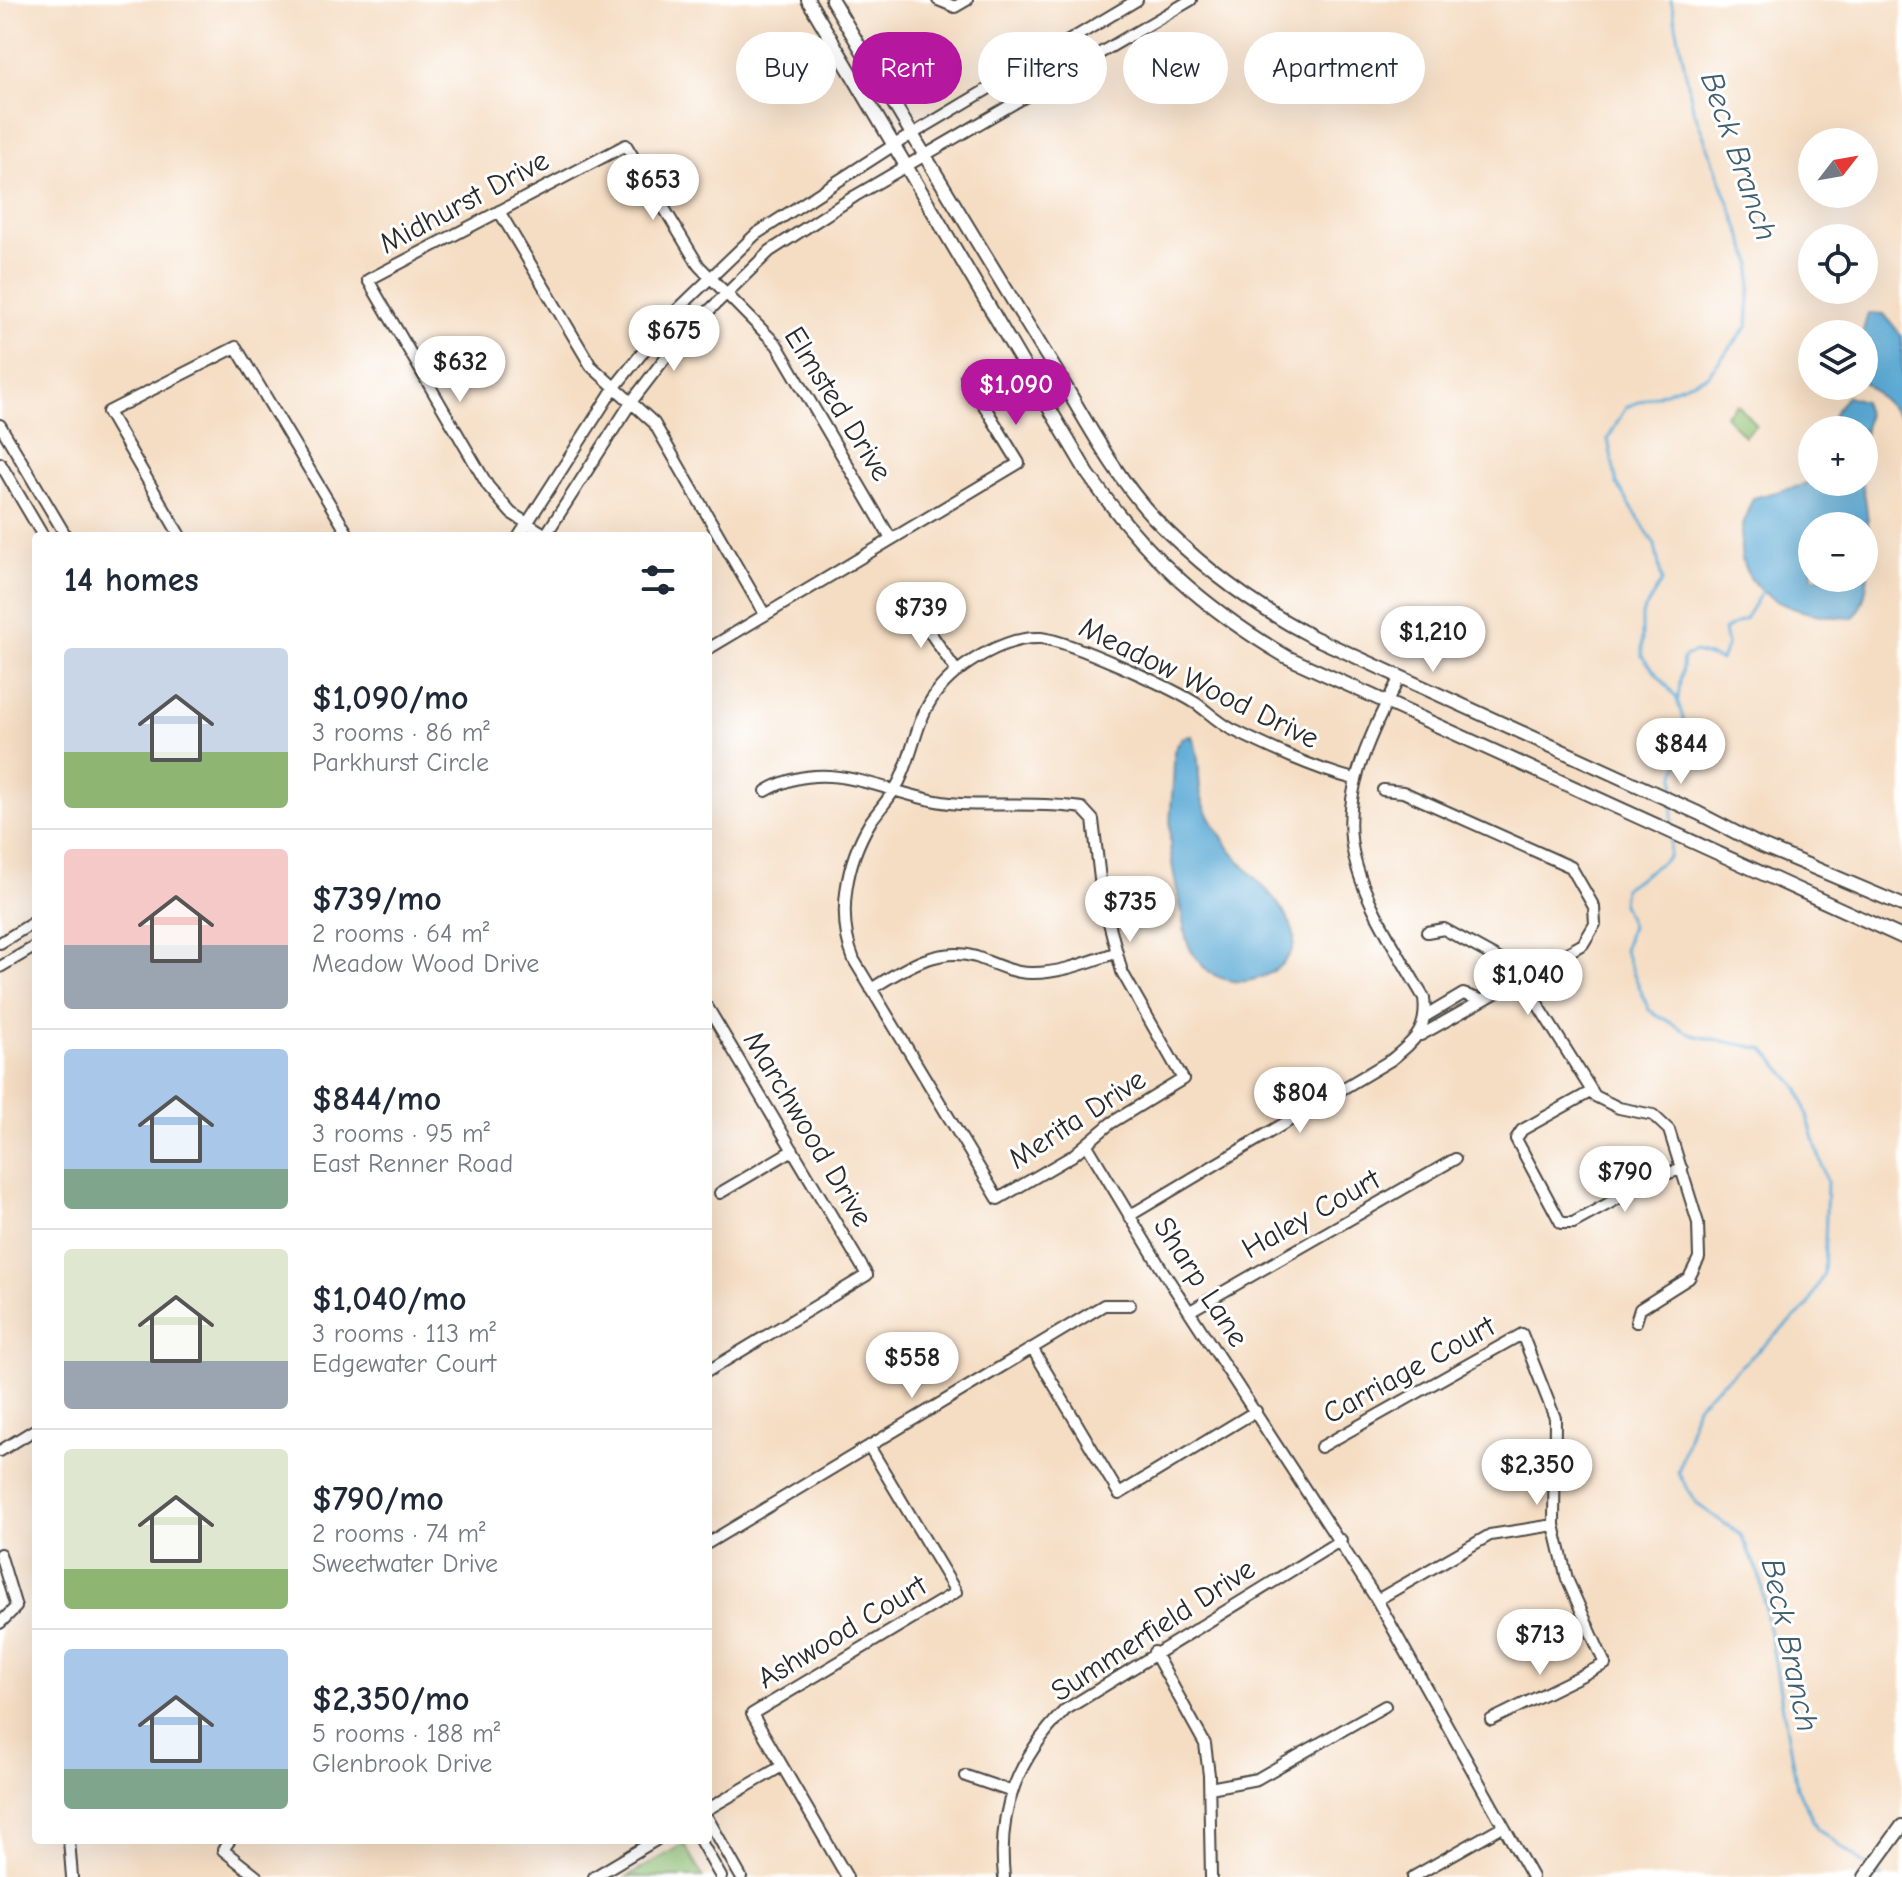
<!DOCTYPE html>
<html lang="en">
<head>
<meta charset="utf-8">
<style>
  :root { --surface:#fff; --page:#f2f2f3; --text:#1f2937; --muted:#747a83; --line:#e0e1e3; --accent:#b5179e }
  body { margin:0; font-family:"Comic Neue",sans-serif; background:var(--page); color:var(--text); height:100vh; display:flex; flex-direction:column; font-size:30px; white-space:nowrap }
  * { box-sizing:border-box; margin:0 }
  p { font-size:26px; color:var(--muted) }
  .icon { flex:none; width:44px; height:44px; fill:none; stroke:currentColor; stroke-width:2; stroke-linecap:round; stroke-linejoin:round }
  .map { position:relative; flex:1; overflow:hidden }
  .side { position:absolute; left:32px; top:532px; width:680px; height:1312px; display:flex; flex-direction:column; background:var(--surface); border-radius:8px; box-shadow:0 8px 32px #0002 }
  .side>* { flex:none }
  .guide { position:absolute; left:736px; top:32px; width:760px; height:72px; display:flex; gap:16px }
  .needle { width:52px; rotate:59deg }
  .fabs { position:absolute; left:1798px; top:128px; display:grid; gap:16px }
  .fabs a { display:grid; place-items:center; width:80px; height:80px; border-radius:50%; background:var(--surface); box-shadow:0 8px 32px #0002; font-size:40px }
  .price { position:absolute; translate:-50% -68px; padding:0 18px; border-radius:28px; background:#fff; color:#222; font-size:26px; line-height:52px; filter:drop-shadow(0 2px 4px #0008) }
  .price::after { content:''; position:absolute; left:50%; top:48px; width:24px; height:18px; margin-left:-12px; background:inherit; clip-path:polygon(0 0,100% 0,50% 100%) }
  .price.current { background:var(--accent); color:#fff }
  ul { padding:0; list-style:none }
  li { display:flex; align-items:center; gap:24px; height:200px; padding:0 32px }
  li+li { border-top:2px solid var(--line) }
  li span { display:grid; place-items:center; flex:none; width:224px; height:160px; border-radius:8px; color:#555 }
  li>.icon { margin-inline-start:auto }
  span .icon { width:96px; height:96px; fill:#fffc; stroke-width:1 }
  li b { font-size:34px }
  h2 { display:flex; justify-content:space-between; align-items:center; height:96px; padding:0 32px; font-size:34px }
  .tag { padding:0 28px; border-radius:36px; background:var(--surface); box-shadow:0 8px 32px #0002; font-size:28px; line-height:72px }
  .tag.current { background:var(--accent); color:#fff }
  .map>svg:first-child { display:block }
  .green { fill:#90c273; stroke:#5e764f; stroke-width:2 }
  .water { fill:#5caad5; stroke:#446a80; stroke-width:2; fill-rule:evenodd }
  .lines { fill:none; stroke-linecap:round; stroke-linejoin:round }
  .stream { stroke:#5caad5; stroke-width:3 }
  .minor-casing { stroke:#494642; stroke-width:14 }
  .major-casing { stroke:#494642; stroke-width:16 }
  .minor { stroke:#fff; stroke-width:10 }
  .major { stroke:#fff; stroke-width:12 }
  .labels { text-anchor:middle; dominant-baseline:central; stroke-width:6; stroke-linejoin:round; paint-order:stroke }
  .street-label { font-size:30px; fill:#2b2b2b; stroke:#fff }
  .water-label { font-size:32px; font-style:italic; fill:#3f5e6f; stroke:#fff }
</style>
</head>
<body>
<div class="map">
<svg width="1902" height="1877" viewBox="0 0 1902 1877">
  <rect width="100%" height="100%" fill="#fff"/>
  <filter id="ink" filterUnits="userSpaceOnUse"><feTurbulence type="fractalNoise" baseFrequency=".0125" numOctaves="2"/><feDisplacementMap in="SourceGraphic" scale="16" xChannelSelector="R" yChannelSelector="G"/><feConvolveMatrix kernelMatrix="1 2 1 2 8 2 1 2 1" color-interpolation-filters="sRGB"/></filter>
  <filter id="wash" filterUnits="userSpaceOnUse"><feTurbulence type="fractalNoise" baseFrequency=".006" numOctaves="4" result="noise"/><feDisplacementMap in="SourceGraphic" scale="32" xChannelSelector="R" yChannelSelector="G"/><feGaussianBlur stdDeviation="1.8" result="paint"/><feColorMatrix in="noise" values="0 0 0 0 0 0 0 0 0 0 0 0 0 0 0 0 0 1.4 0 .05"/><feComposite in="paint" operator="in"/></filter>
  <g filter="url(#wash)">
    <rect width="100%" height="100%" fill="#f5ddc3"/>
    <path class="green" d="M 1737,404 L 1756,425 L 1744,436 L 1725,415 Z
      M 684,1844 L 703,1877 L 627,1877 Z"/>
    <path class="water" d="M 1868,313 L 1884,314 L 1902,336 L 1902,418 L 1864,382 L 1862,334 Z
      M 1847,396 L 1863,401 L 1867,415 L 1864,437 L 1864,430 L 1833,430 L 1834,413 Z
      M 1815,482 L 1862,482 C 1869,514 1877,597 1852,618 C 1776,615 1714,583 1753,498 ZM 1812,526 L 1864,526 L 1864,578 L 1812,578 Z
      M 1192,736 C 1200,753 1198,771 1200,789 C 1202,806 1214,825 1223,839 C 1242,871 1281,895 1293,931 C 1305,970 1220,1015 1188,944 C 1184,933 1183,919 1181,908 C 1177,887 1170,863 1170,842 C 1169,811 1175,781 1174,751 L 1182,738 Z"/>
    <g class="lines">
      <path class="stream" d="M 1671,0 L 1693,108 L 1752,263 L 1748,326 L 1707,376 L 1626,407 L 1608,439 L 1617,484 L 1655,545 L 1662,581 L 1642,614 L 1642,656 L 1676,697 L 1689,736 L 1675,774 L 1674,797
        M 1678,699 L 1683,658 L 1695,652 L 1721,660 L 1727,645 L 1724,630 L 1745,619 L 1763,590
        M 1671,829 L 1673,804
        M 1671,836 L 1669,857 L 1624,888 L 1622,903 L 1631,926 L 1624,950 L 1649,1010 L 1692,1035 L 1764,1049 L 1799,1089 L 1827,1182 L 1824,1273 L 1807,1307 L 1697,1405 L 1678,1473 L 1697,1504 L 1741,1535 L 1760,1577 L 1797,1788 L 1817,1828 L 1867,1866
        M 1873,1871 L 1881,1877"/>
    </g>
  </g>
  <g filter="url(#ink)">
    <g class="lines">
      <defs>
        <path id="minor" d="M 938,0 L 955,7 L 967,0
          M 499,211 L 591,366 L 654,423 L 765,615
          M 0,425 L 66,536
          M 0,463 L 43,536
          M 546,535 L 511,513 L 488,486 L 368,280 L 626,145 L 699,266 L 777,345 L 891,539
          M 180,536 L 108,412 L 236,347 L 349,536
          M 519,536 L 614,388 L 675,312 L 756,234 L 894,145 L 1137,0
          M 545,536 L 632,401 L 679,340 L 770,251 L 855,196 L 1191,0
          M 919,609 L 927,628 L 957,672
          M 708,649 L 1019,463 L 966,376
          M 1383,790 L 1403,792 L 1571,867 L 1594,907 L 1595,924 L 1583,944 L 1421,1035
          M 766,791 C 833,752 891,800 960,804 C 1001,806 1042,802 1082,808 L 1093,820 L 1102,896 L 1122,972 L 1183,1079 L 1111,1123 L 1072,1156 L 998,1199 L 854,960 C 836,916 846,862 871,821 C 880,808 892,796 899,782 C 914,752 916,719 936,693 C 957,665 1006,636 1041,638 C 1070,641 1170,687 1197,704 C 1208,712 1218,722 1231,729 C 1270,748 1312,768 1354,779
          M 1427,932 L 1444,929 L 1515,968 L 1595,1096 L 1619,1108 L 1653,1115 L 1669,1130 L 1698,1223 L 1699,1258 L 1689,1278 L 1640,1309 L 1636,1322
          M 0,943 L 36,921
          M 0,967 L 36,946
          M 871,989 C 902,970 938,945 976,957 C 993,963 1012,973 1030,973 C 1059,974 1088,962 1115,953
          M 708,1008 L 867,1275 L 708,1371
          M 1426,1016 L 1463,994 L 1481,1000
          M 1592,1091 L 1522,1130 L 1516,1139 L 1561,1223 L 1573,1223 L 1659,1176 L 1682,1169
          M 1087,1145 L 1161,1268 L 1377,1600 L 1532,1877
          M 720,1193 L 793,1150
          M 1129,1216 L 1391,1060 C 1414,1041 1428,1031 1424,998 C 1343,862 1320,826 1399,679
          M 1190,1311 L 1455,1159
          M 1032,1348 L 1119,1494 L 1256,1411
          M 1321,1447 L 1522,1334 L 1555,1418 L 1554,1525 L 1567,1579 L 1605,1664 L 1491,1720
          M 0,1451 L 36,1429
          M 708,1543 L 1104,1305 L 1130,1305
          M 0,1554 L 16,1607 L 0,1623
          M 1377,1600 L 1490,1535 L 1554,1525
          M 1154,1652 L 1205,1744 L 1209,1775 L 1211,1877
          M 966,1776 L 1010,1791
          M 1210,1788 L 1257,1779 L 1385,1706
          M 708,1809 L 782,1766
          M 708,1819 L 741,1877
          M 69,1840 L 72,1877
          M 230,1840 L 223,1850 L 257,1877
          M 700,1840 L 721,1877
          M 594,1877 L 656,1840
          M 847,1877 L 752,1714 L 956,1592 L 869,1446
          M 1004,1877 C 997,1809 1018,1758 1065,1710 L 1341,1540
          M 1413,1877 L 1503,1826"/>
        <path id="major" d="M 808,0 L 1088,474 C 1144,554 1202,607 1287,657 L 1902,937
          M 832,0 C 902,118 973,236 1045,353 C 1080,408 1110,471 1155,519 C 1202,568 1255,607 1315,638 L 1698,813 L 1760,845 L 1902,905
          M 1865,1877 L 1902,1826"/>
      </defs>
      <use href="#minor" class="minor-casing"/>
      <use href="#major" class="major-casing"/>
      <use href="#minor" class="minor"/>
      <use href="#major" class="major"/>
    </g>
  </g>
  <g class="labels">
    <g class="street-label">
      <text transform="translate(464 202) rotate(-28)">Midhurst Drive</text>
      <text transform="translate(838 404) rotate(58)">Elmsted Drive</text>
      <text transform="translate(1199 683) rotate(26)">Meadow Wood Drive</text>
      <text transform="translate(1077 1119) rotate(-33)">Merita Drive</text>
      <text transform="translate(808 1129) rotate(59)">Marchwood Drive</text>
      <text transform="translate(1311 1214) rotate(-29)">Haley Court</text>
      <text transform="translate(1201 1282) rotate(57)">Sharp Lane</text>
      <text transform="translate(1409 1370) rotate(-29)">Carriage Court</text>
      <text transform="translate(1153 1630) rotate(-33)">Summerfield Drive</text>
      <text transform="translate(842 1632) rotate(-31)">Ashwood Court</text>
    </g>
    <g class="water-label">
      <text transform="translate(1739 156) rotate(71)">Beck Branch</text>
      <text transform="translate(1790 1645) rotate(78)">Beck Branch</text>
    </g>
  </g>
</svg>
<div class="fabs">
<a><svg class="needle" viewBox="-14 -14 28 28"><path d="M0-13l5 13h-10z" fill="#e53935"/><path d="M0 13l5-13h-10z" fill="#747a83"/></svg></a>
<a><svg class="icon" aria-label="locate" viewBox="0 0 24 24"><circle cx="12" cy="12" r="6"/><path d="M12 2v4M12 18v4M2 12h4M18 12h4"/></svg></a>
<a><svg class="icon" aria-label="layers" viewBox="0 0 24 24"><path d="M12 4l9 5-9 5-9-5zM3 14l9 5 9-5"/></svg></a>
<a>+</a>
<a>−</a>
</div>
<b class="price" style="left:653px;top:222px">$653</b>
<b class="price" style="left:674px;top:373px">$675</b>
<b class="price" style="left:460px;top:404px">$632</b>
<b class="price current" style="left:1016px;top:427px">$1,090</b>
<b class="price" style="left:921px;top:650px">$739</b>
<b class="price" style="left:1433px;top:674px">$1,210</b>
<b class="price" style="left:1681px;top:786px">$844</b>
<b class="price" style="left:1130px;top:944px">$735</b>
<b class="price" style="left:1528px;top:1017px">$1,040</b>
<b class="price" style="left:1300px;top:1135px">$804</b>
<b class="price" style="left:1625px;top:1214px">$790</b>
<b class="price" style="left:912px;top:1400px">$558</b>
<b class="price" style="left:1537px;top:1507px">$2,350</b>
<b class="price" style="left:1540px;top:1677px">$713</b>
<div class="guide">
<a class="tag">Buy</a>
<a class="tag current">Rent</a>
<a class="tag">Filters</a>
<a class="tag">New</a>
<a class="tag">Apartment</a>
</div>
<section class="side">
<h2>14 homes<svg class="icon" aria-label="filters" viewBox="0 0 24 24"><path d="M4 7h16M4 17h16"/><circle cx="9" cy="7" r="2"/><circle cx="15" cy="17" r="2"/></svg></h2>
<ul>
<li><span style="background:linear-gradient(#c9d6e8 65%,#8fb573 0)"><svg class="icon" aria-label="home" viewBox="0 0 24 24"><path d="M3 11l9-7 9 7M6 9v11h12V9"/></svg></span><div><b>$1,090/mo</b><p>3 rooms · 86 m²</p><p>Parkhurst Circle</p></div></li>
<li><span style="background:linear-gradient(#f6c9c9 60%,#9aa5b1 0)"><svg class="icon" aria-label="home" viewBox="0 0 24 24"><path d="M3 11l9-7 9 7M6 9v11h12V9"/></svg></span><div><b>$739/mo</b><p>2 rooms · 64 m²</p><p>Meadow Wood Drive</p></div></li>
<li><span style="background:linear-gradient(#a9c7e8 75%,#7fa58c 0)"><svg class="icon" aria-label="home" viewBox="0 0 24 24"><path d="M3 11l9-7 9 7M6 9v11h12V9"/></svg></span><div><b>$844/mo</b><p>3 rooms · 95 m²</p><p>East Renner Road</p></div></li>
<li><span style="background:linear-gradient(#dfe7d0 70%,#9aa5b1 0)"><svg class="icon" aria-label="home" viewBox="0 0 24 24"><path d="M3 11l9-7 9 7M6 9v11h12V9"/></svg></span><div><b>$1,040/mo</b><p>3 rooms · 113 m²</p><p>Edgewater Court</p></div></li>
<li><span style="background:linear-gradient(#dfe7d0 75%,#8fb573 0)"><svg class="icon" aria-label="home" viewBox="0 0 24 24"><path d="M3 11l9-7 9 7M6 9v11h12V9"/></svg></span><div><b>$790/mo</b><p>2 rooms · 74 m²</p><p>Sweetwater Drive</p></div></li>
<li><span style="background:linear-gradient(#a9c7e8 75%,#7fa58c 0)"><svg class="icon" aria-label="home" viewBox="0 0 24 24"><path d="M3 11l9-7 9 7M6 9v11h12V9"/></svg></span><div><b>$2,350/mo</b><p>5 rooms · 188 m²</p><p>Glenbrook Drive</p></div></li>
</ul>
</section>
</div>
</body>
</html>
